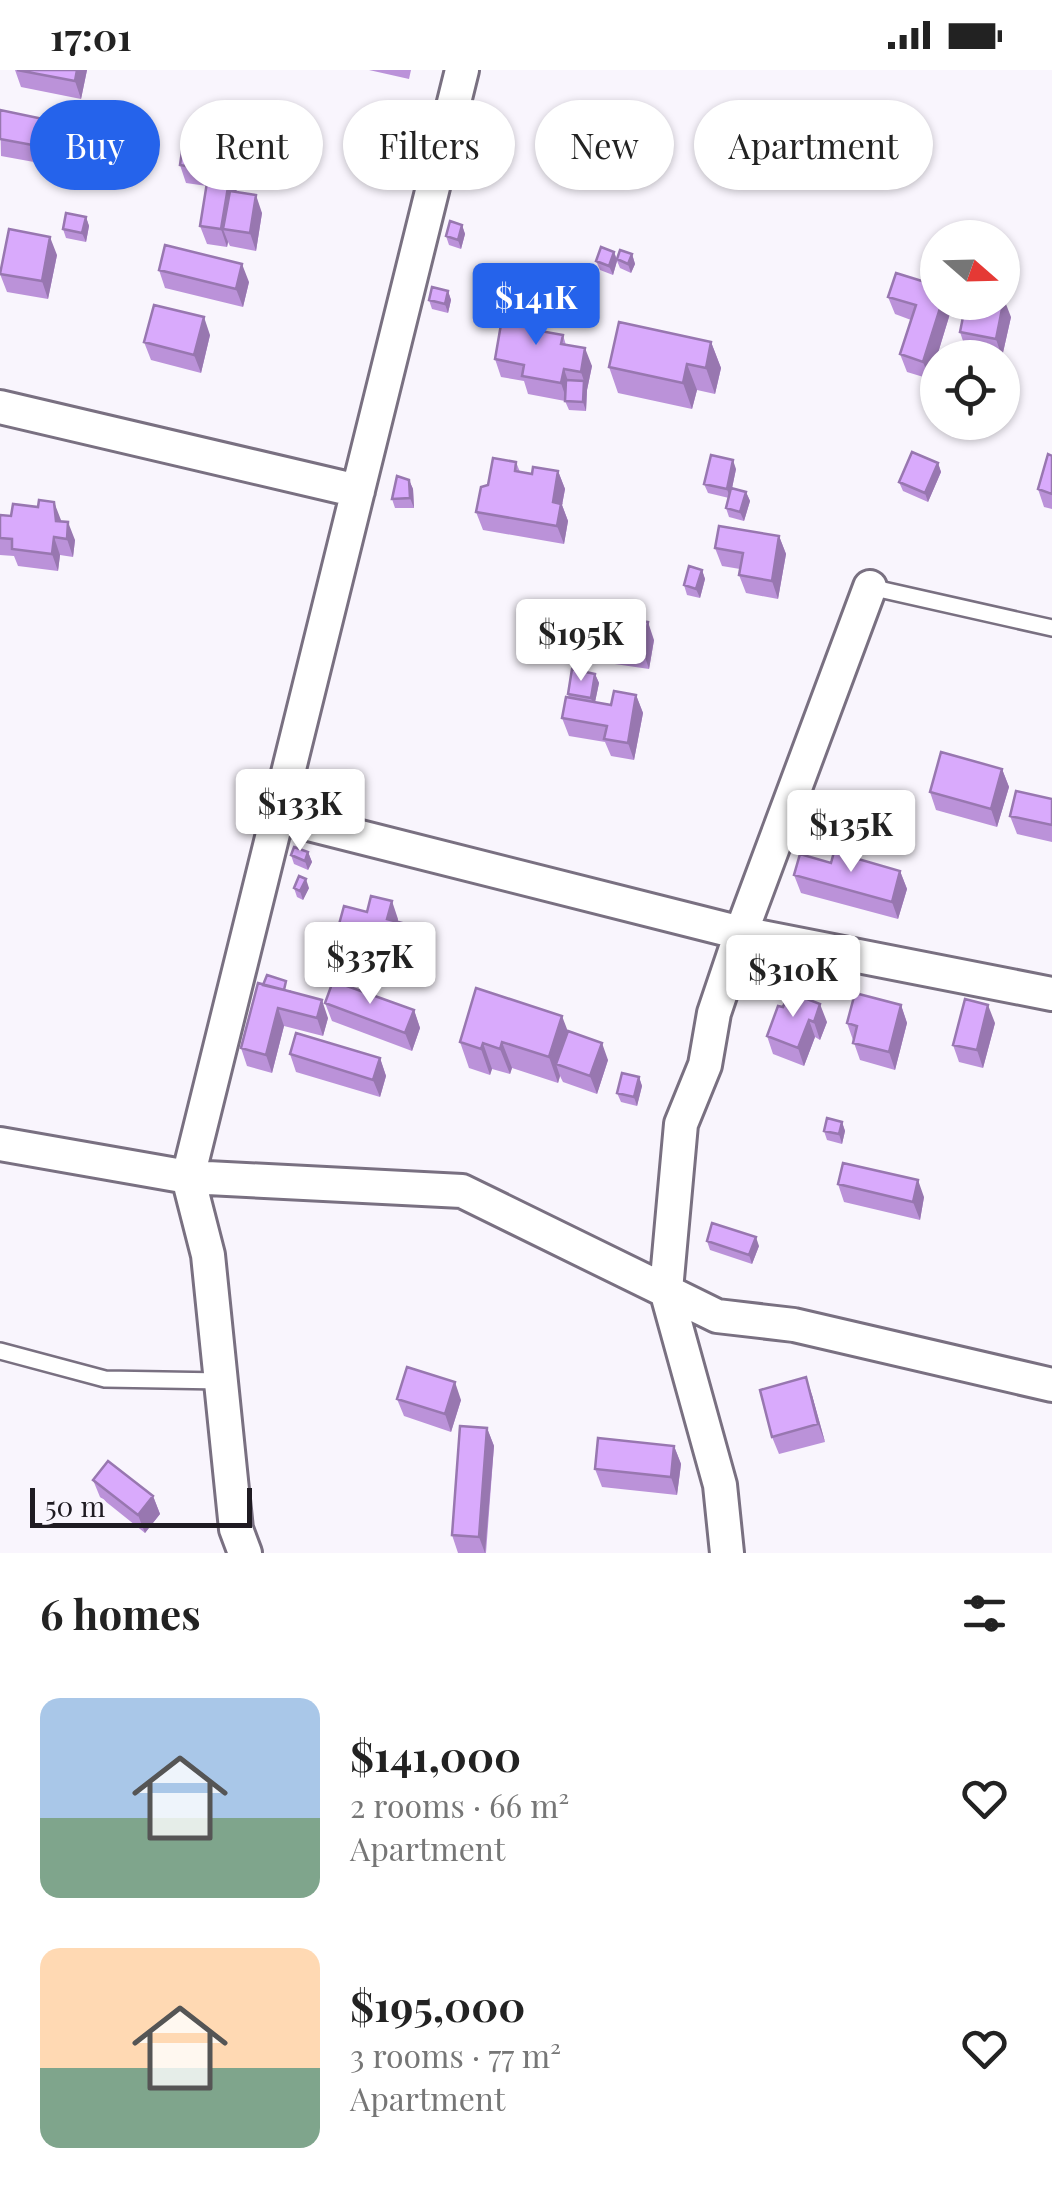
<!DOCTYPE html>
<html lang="en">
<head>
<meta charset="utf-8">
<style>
  :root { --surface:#fff; --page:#f2f2f2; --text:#222; --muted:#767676; --accent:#2563eb }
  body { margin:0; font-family:"Playfair Display",serif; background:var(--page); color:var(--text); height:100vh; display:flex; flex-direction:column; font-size:38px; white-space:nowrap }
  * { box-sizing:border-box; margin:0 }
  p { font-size:32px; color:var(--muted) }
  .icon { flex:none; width:55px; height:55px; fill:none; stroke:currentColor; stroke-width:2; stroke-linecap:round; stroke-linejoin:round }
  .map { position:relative; height:1483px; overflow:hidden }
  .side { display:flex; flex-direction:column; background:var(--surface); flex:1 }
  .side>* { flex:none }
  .guide { position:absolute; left:30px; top:30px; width:992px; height:90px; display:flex; gap:20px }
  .needle { width:65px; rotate:110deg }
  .fabs { position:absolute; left:920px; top:150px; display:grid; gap:20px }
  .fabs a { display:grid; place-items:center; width:100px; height:100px; border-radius:50%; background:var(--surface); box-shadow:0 2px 8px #0004; font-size:50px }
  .scale { position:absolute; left:30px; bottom:25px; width:222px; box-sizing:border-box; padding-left:10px; border:5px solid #1f1b22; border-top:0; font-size:28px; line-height:35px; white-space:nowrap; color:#1f1b22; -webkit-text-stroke:8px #f9f5fd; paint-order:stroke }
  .price { position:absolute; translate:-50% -85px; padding:0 22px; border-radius:10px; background:#fff; color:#222; font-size:32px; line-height:65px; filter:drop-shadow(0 2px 5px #0008) }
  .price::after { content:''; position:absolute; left:50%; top:60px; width:30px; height:22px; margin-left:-15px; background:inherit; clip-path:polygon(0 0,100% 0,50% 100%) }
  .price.selected { background:var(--accent); color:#fff }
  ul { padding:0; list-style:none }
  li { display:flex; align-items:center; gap:30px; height:250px; padding:0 40px }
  li span { display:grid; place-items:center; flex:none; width:280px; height:200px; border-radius:20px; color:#555 }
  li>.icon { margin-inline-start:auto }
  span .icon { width:120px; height:120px; fill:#fffc; stroke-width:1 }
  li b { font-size:42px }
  h2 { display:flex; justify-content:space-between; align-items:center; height:120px; padding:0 40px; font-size:42px }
  .chip { padding:0 35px; border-radius:45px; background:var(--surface); box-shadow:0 2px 8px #0004; font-size:35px; line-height:90px }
  .chip.selected { background:var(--accent); color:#fff }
  .status { display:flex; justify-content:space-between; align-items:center; height:70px; padding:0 50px; background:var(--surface); direction:ltr }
  .status svg { height:28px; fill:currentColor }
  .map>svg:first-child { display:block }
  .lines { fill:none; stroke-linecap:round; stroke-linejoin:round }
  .service-casing { stroke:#797081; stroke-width:20 }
  .minor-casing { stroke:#797081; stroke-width:38 }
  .service { stroke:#fff; stroke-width:15 }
  .minor { stroke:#fff; stroke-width:32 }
  .wall { fill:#bb92d9 }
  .shaded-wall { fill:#9877b0 }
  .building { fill:#d9aafc; stroke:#9877b0; stroke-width:2.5 }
</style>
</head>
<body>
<div class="status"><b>17:01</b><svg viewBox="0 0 49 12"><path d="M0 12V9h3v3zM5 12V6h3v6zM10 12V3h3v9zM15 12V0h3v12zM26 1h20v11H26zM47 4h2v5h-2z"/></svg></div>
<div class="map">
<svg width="1052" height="1483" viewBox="0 0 1052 1483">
  <rect width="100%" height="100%" fill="#f9f5fd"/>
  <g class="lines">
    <defs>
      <path id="service" d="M 870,517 L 1052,558
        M 0,1281 L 105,1309 L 222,1311"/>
      <path id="minor" d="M 0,337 L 358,421
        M 277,746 L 741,863 L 1052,924
        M 0,1074 L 188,1107 L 462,1121 L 717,1246 L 794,1255 L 1052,1315
        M 245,1483 L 236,1459 L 208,1185 L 188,1107 L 462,0
        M 727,1483 L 720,1415 L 666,1220 L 681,1054 L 705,995 L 714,943 L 741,863 L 870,517"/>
    </defs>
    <use href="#service" class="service-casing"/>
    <use href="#minor" class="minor-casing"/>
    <use href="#service" class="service"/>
    <use href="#minor" class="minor"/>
  </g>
  <path class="wall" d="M 15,0 L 87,0 L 81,29 L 21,17 Z
    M 369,0 L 411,0 L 409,9 Z
    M 0,40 L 43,49 L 50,67 L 45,94 L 1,86 Z
    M 235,75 L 241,93 L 236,122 L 262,143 L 256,181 L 230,176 L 228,172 L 227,177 L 207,174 L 200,156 L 207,116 L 186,113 L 180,95 Z
    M 86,147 L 89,156 L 86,172 L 66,168 L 63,159 Z
    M 462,155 L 465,164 L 461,179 L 449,175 L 446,166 Z
    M 614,182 L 617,189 L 632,184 L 635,194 L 631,203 L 620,198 L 617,191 L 613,205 L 600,200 L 596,191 Z
    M 57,185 L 48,229 L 7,222 L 0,204 Z
    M 159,200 L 249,212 L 243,237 L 165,218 Z
    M 448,221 L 451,230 L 448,243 L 432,239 L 429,230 Z
    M 888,227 L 952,237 L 930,309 L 907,302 L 900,284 L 911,250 L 895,244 Z
    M 1011,247 L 1002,287 L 966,280 L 960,262 Z
    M 539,260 L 563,265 L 566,275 L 592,296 L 587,320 L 586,341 L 569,340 L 565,331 L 528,324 L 524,311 L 501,307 L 495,289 Z
    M 210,265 L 201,303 L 151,290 L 144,272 Z
    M 711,272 L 721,298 L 715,324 L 697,320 L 692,339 L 618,323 L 609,297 Z
    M 1052,386 L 1052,439 L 1044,437 L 1038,419 Z
    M 516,392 L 520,402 L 532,404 L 558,401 L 565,419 L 562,435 L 568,451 L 564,474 L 483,460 L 476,442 L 488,415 Z
    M 938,393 L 941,402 L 928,432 L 903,421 L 899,412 Z
    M 736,399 L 732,418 L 746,422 L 750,431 L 744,451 L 729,447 L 726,438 L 729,428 L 708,423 L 704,414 Z
    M 409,410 L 413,419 L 414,438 L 395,438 L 392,429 Z
    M 0,445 L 75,470 L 73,487 L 60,485 L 58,501 L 18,496 L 14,486 L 0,485 Z
    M 779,466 L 786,484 L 778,529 L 746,523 L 739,505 L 740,499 L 722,496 L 715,478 Z
    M 702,500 L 705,509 L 700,528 L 687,525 L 684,515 Z
    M 654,570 L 649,599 L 608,593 L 601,575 Z
    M 595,604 L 599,613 L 595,632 L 611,635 L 636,625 L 643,643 L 634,690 L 611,686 L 605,672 L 569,666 L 562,648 L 569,628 L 568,624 Z
    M 1002,699 L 1009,717 L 997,757 L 936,740 L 930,722 Z
    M 1052,729 L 1052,772 L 1017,764 L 1010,746 Z
    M 308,782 L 312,792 L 308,800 L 294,794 L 291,785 Z
    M 831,793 L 900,801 L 907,819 L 898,849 L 801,823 L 794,805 Z
    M 294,818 L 309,818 L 303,830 L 297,827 Z
    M 398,849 L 398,852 L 413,856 L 419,873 L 411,904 L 342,887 L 335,869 Z
    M 290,920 L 328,948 L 323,966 L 284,956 L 272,1003 L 247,996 L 241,978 Z
    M 325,933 L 414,940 L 420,958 L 412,981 L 332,951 Z
    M 901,935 L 907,953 L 895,1000 L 860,990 L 847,953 Z
    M 778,936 L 827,952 L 820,970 L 815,967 L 804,996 L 773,984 L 767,966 Z
    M 995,953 L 983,998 L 959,992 L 953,975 Z
    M 568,961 L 608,990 L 597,1024 L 563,1012 L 560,1006 L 558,1013 L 512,998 L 510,1004 L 492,999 L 490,1005 L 469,998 L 460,972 Z
    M 290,984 L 380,988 L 386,1006 L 380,1027 L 296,1002 Z
    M 639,1007 L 642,1016 L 637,1036 L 621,1032 L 617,1023 Z
    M 842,1052 L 845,1061 L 842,1074 L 827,1070 L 824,1061 Z
    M 838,1114 L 924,1127 L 920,1150 L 844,1132 Z
    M 707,1171 L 759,1176 L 752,1194 L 710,1180 Z
    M 812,1325 L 825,1372 L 779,1384 L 772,1367 Z
    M 397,1329 L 461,1330 L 451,1362 L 404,1346 Z
    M 487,1358 L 494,1376 L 486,1483 L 458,1483 L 452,1465 Z
    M 674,1376 L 681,1394 L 677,1425 L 602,1417 L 595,1399 Z
    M 93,1410 L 153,1426 L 160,1444 L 145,1463 L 100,1427 Z"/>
  <path class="shaded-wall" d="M 77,0 L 87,0 L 81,29 L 75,11 Z
    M 43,49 L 50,67 L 45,94 L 38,76 Z
    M 235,75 L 241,93 L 230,160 L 223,159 L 228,172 L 227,177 L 221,159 Z
    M 256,125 L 262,143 L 256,181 L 250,163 Z
    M 86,147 L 89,156 L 86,172 L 82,163 Z
    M 462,155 L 465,164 L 461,179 L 458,170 Z
    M 50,167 L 57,185 L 48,229 L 42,211 Z
    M 614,182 L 617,191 L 613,205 L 609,196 Z
    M 632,184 L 635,194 L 631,203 L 628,194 Z
    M 242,194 L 249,212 L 243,237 L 236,219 Z
    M 448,221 L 451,230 L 448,243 L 445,234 Z
    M 1004,229 L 1011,247 L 1002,287 L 996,269 Z
    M 942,232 L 951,232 L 952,237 L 930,309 L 923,292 Z
    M 532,242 L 539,260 L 529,259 Z
    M 204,247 L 210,265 L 201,303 L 194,285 Z
    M 711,272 L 721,298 L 715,324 L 706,298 Z
    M 585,278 L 592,296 L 587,320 L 586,341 L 583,332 L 584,311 L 581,302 Z
    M 687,294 L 697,320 L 692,339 L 683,313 Z
    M 564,299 L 570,317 L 567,331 L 561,313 Z
    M 733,390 L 736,399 L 730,428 L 727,419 Z
    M 938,393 L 941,402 L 928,432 L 925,423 Z
    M 558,401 L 565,419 L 562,435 L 568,451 L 564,474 L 557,456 L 553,432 Z
    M 409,410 L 413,419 L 414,438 L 410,428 Z
    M 746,422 L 750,431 L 744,451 L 740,442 Z
    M 54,432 L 61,450 L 62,468 L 56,451 Z
    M 68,452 L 75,470 L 73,487 L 67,469 Z
    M 779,466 L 786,484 L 778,529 L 772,511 Z
    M 54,467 L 60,485 L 58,501 L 52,484 Z
    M 702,500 L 705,509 L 700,528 L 696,519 Z
    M 648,552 L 654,570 L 649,599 L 643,581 Z
    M 595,604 L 599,613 L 594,637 L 591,628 Z
    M 636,625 L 643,643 L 634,690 L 628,673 Z
    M 1002,699 L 1009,717 L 997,757 L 991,739 Z
    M 308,782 L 312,792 L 308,800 L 305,791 Z
    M 900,801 L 907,819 L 898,849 L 892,832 Z
    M 306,809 L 309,818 L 303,830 L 300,821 Z
    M 392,831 L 398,849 L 394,867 L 387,849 Z
    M 413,856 L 419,873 L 411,904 L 405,887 Z
    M 322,930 L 328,948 L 323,966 L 317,948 Z
    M 820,934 L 827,952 L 820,970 L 814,952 Z
    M 901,935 L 907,953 L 895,1000 L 889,982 Z
    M 988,935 L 995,953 L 983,998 L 977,980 Z
    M 278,938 L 284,956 L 272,1003 L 266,985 Z
    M 414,940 L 420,958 L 412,981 L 405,963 Z
    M 562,946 L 572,972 L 556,994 L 560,1006 L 558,1013 L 549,987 Z
    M 809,950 L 815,967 L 804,996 L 798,978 Z
    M 502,972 L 512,998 L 510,1004 L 500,979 Z
    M 483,973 L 492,999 L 490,1005 L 481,979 Z
    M 602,973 L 608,990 L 597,1024 L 590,1006 Z
    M 380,988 L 386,1006 L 380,1027 L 373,1010 Z
    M 639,1007 L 642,1016 L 637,1036 L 634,1027 Z
    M 842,1052 L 845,1061 L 842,1074 L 839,1064 Z
    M 918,1110 L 924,1127 L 920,1150 L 913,1132 Z
    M 756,1167 L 759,1176 L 752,1194 L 749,1185 Z
    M 806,1307 L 812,1325 L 825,1372 L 818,1354 Z
    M 455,1312 L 461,1330 L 451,1362 L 445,1344 Z
    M 487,1358 L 494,1376 L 485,1483 L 479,1467 Z
    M 674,1376 L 681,1394 L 677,1425 L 671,1407 Z
    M 153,1426 L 160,1444 L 145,1463 L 138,1445 Z"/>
  <path class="building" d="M 17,0 L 77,0 L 75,11 Z
    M 0,40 L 43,49 L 38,76 L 0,69 Z
    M 184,67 L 235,75 L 221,159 L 200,156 L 209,100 L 180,95 Z
    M 230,121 L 256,125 L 250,163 L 223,159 Z
    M 66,143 L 86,147 L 82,163 L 63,159 Z
    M 450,151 L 462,155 L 458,170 L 446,166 Z
    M 9,159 L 50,167 L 42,211 L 0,204 Z
    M 165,175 L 242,194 L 236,219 L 159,200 Z
    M 601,177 L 614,182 L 609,196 L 596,191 Z
    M 620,180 L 632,184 L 628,194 L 617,189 Z
    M 896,203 L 938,216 L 938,232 L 942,232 L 923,292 L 900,284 L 916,235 L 888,227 Z
    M 432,217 L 448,221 L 445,234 L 429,230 Z
    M 1002,229 L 1004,229 L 996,269 L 960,262 L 966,232 L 1002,232 Z
    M 154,235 L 204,247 L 194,285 L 144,272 Z
    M 504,237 L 532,242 L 529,259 L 563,265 L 561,274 L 585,278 L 581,302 L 564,299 L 561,313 L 522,306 L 524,295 L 495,289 Z
    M 619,252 L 711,272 L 706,298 L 687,294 L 683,313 L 609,297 Z
    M 566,310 L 584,311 L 583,332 L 565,331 Z
    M 912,382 L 938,393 L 925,423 L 899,412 Z
    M 1048,384 L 1052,386 L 1052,424 L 1038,419 Z
    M 711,385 L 733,390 L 727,419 L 704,414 Z
    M 493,388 L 516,392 L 515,401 L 532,404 L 533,397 L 558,401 L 553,432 L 561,434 L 557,456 L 476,442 L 481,417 L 488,415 Z
    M 397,406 L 409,410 L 410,428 L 392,429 Z
    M 731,418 L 746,422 L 740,442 L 726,438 Z
    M 39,430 L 54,432 L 56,451 L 68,452 L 67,469 L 54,467 L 52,484 L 12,479 L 12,469 L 0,468 L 0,445 L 11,446 L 13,434 L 38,437 Z
    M 719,456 L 779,466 L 772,511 L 739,505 L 743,483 L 715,478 Z
    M 689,496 L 702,500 L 696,519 L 684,515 Z
    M 606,545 L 648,552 L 643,581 L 601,575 Z
    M 572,599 L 595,604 L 591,628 L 568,624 Z
    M 614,621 L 636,625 L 628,673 L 604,669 L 607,656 L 562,648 L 566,627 L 611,635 Z
    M 941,682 L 1002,699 L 991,739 L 930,722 Z
    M 1016,721 L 1052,729 L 1052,755 L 1010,746 Z
    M 294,777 L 308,782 L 305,791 L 291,785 Z
    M 834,782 L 900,801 L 892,832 L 794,805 L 800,784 L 831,793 Z
    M 299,806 L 306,809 L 300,821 L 294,818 Z
    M 371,826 L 392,831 L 387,849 L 413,856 L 405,887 L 335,869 L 344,836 L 367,842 Z
    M 267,905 L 286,911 L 284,920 L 263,915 Z
    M 333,911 L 414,940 L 405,963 L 325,933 Z
    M 258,913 L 322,930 L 317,948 L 278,938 L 266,985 L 241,978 Z
    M 476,918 L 562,946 L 549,987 L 502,972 L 500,979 L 483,973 L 481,979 L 460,972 Z
    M 789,922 L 820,934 L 814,952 L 809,950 L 798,978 L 767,966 L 778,936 L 783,937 Z
    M 855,923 L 901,935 L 889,982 L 853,973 L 857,956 L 847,953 Z
    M 965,929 L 988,935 L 977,980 L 953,975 Z
    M 568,961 L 602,973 L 590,1006 L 556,994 Z
    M 296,963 L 380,988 L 373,1010 L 290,984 Z
    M 622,1003 L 639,1007 L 634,1027 L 617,1023 Z
    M 827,1048 L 842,1052 L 839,1064 L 824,1061 Z
    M 843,1093 L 918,1110 L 913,1132 L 838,1114 Z
    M 712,1153 L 756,1167 L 749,1185 L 707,1171 Z
    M 407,1297 L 455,1312 L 445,1344 L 397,1329 Z
    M 806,1307 L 818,1354 L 772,1367 L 760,1320 Z
    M 460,1356 L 487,1358 L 479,1467 L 452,1465 Z
    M 598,1368 L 674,1376 L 671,1407 L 595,1399 Z
    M 108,1391 L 153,1426 L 138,1445 L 93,1410 Z"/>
</svg>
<div class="fabs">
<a><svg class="needle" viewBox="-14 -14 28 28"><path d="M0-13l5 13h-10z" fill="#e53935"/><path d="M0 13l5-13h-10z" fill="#767676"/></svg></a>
<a><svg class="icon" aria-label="locate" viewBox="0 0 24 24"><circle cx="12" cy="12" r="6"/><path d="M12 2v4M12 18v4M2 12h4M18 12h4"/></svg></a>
</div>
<div class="scale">50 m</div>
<b class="price selected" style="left:536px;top:278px">$141K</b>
<b class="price" style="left:581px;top:614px">$195K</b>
<b class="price" style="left:300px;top:784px">$133K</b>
<b class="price" style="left:851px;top:805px">$135K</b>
<b class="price" style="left:370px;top:937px">$337K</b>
<b class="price" style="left:793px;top:950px">$310K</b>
<div class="guide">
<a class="chip selected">Buy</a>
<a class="chip">Rent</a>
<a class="chip">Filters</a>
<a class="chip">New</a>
<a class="chip">Apartment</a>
</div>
</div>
<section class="side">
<h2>6 homes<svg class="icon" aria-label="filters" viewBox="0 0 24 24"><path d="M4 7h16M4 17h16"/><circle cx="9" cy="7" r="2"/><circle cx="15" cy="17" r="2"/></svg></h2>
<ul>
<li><span style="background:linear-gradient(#a9c7e8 60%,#7fa58c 0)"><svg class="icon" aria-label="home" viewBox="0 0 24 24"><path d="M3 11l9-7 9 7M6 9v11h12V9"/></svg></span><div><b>$141,000</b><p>2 rooms · 66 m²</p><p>Apartment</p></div><svg class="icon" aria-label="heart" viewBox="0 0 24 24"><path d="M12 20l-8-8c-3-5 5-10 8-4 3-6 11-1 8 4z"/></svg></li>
<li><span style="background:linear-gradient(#ffd9b3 60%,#7fa58c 0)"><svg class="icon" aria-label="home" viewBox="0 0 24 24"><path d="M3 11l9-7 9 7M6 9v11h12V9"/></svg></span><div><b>$195,000</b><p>3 rooms · 77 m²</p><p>Apartment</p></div><svg class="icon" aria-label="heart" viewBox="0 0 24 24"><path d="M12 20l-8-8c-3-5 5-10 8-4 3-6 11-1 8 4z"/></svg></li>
</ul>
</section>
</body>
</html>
